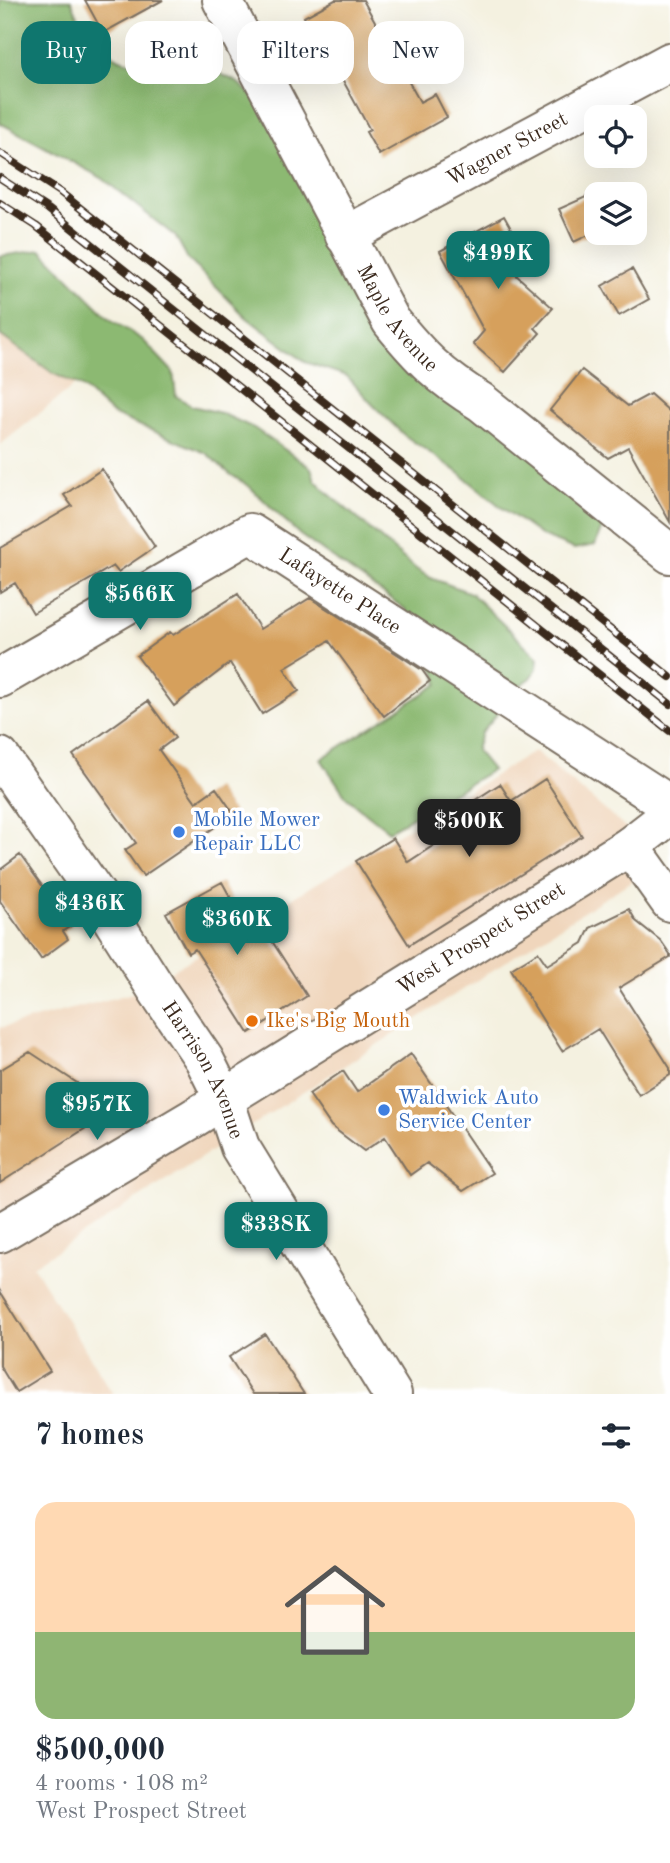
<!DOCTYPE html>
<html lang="en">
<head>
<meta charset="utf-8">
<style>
  :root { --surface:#fff; --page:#f2f2f3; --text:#1f2937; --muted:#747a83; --accent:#0f766e }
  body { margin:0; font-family:"Old Standard TT",serif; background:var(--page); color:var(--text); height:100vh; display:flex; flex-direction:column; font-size:26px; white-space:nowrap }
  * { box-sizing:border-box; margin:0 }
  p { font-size:23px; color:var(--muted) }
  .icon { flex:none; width:38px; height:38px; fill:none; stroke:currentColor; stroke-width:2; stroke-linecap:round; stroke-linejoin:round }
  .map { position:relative; height:1394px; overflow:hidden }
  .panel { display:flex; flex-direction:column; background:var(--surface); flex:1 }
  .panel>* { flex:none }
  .hud { position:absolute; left:21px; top:21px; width:628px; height:63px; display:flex; gap:14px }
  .tools { position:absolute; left:584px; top:105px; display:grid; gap:14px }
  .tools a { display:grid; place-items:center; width:63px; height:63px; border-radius:14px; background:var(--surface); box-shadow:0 7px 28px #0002; font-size:35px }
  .price { position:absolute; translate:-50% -60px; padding:0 16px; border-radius:14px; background:var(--accent); color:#fff; font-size:23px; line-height:46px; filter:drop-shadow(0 2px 4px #0008) }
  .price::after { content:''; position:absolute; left:50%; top:42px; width:21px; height:16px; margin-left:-10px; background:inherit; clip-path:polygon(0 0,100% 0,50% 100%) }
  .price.current { background:#222; color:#fff }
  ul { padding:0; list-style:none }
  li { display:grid; align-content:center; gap:14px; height:371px; padding:0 35px }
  li span { display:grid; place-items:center; height:217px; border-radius:21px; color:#555 }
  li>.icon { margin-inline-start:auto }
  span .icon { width:126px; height:126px; fill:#fffc; stroke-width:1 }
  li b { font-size:30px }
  h2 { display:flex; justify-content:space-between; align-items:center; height:84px; padding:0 35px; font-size:30px }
  .tag { padding:0 24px; border-radius:21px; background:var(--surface); box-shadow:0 7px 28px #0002; font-size:24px; line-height:63px }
  .tag.current { background:var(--accent); color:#fff }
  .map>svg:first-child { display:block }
  .built { fill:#f0d6bc }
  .forest { fill:#8cb972; stroke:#647248; stroke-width:2 }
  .building { fill:#d6a05c }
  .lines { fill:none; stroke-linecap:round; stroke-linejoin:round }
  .minor-casing { stroke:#7c7062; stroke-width:42 }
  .minor { stroke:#fff; stroke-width:38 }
  .rail-casing { stroke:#3b2a1e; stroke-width:8 }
  .rail { stroke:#fff; stroke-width:5; stroke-dasharray:16; stroke-linecap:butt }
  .shop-dot { fill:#3f7fe0; stroke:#fff; stroke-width:2.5 }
  .food-dot { fill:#e8710a; stroke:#fff; stroke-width:2.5 }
  .labels { text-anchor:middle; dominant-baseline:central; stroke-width:7; stroke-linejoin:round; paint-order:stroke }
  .street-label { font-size:21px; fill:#3b2a1e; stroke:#fff }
  .shop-label { font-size:21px; fill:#366cbe; stroke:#fff; text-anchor:start }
  .food-label { font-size:21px; fill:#c56008; stroke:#fff; text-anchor:start }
</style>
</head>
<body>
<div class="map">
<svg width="670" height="1394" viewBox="0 0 670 1394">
  <rect width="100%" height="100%" fill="#fff"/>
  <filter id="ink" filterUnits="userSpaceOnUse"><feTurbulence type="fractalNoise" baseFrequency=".0143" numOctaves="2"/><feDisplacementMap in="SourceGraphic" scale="14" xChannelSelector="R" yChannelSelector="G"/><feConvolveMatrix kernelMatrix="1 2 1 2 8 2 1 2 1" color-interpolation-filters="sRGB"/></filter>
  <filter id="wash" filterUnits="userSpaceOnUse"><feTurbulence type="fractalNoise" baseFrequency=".00686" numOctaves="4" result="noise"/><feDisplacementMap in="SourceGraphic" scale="28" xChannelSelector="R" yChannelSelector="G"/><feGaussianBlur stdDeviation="1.57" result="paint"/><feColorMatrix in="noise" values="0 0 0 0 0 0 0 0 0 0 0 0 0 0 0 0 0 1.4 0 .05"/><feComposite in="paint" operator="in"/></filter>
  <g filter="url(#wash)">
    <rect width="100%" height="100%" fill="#f4f1e0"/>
    <path class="built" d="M 0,311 L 90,373 L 0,445 Z
      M 535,751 L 664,860 L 33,1266 L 113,1394 L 0,1394 L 0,1028 L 137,992 Z"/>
    <path class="forest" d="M 0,0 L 71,0 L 89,42 L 120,59 L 163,75 L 186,70 L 215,71 L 237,82 L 264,106 L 357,279 L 604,522 L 595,545 L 574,549 L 542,536 L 501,507 L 458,472 L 404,435 L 372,404 L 347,376 L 305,362 L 246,317 L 188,259 L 176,237 L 102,178 L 0,123 Z
      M 41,250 L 110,319 L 143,340 L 173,372 L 176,396 L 192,406 L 221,413 L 254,428 L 311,468 L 315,480 L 328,493 L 416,569 L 431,578 L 471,593 L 538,658 L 537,668 L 531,678 L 521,685 L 481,733 L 476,750 L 492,770 L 389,831 L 347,798 L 321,759 L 438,684 L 435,672 L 419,646 L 405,609 L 300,535 L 250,487 L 230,474 L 206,453 L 112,414 L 82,387 L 54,374 L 0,335 L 0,256 Z"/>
    <g id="blocks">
      <path class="building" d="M 85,0 L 163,0 L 103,33 Z
        M 335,0 L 363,0 L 420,102 L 435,94 L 447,117 L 379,155 L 366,132 L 370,130 L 328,53 L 325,55 L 304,17 Z
        M 597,192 L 597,231 L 574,242 L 559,209 Z
        M 504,216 L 532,266 L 516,275 L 553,308 L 535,328 L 540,333 L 505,372 L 473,344 L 484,331 L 440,251 Z
        M 632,269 L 649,299 L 619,316 L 602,286 Z
        M 582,370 L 628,406 L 650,394 L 670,412 L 670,522 L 628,447 L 608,458 L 550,410 Z
        M 102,469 L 155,547 L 118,572 L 113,566 L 33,613 L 15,583 L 0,592 L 0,548 L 72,506 L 64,495 Z
        M 238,594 L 260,629 L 310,598 L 422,670 L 430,681 L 384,716 L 329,641 L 284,668 L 299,691 L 262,714 L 230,663 L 174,706 L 137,656 L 170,632 L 173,635 Z
        M 148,701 L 175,738 L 159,750 L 196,802 L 216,788 L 234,814 L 143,876 L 125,850 L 136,843 L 73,755 Z
        M 545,779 L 582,836 L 409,945 L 356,861 L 393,838 L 408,862 L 474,819 L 466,806 L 500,784 L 511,801 Z
        M 20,855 L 71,926 L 63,931 L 68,939 L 41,959 L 0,901 L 0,870 Z
        M 222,882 L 251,935 L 263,927 L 307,996 L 249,1033 L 195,949 L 188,953 L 166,913 Z
        M 629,909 L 636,921 L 661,941 L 670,954 L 670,957 L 619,988 L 670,1068 L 670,1075 L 639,1095 L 598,1029 L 562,1051 L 511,969 L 538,952 L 547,965 L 583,943 L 590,928 Z
        M 30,1052 L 77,1083 L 100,1119 L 0,1183 L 0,1070 Z
        M 411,1054 L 492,1173 L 463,1191 L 427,1163 L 410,1175 L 385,1137 L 364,1151 L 331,1126 L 309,1094 L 343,1071 L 357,1092 Z
        M 0,1291 L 50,1371 L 16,1392 L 0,1366 Z
        M 265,1334 L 304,1394 L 253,1394 L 229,1357 Z"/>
    </g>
  </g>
  <g filter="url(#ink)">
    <use href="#blocks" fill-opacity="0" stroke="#7c7062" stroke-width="2"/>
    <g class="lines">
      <defs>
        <g id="minor">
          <path id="s1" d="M 222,0 L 391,321 C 421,358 440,377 481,402 L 670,554"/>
          <path id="s2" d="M 345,236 L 670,62"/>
          <path id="s3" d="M 0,678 L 250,533 L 670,805"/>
          <path id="s4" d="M 0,757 L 98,897 L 159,993 L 204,1059 L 224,1099 L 240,1147 L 392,1394"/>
          <path d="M 630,846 L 670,902"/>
          <path id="s5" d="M 0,1233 L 192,1119 L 630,846 L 670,815"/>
        </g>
      </defs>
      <use href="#minor" class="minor-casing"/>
      <use href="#minor" class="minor"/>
      <defs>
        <path id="rail" d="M 0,153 L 60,192 L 670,677
          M 0,178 L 48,209 L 670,704
          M 0,203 L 36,226 L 670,731"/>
      </defs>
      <use href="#rail" class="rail-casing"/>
      <use href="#rail" class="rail"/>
    </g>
  </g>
  <g class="shop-dot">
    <circle cx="179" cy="832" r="7"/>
    <circle cx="384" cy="1110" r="7"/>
  </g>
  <circle class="food-dot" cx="252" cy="1021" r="7"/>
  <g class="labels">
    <g class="street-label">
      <text stroke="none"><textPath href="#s2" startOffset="184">Wagner Street</textPath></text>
      <text stroke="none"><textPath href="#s1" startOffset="364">Maple Avenue</textPath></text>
      <text stroke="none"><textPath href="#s3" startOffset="396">Lafayette Place</textPath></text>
      <text stroke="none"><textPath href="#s5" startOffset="564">West Prospect Street</textPath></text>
      <text stroke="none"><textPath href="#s4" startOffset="374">Harrison Avenue</textPath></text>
    </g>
    <g class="shop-label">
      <text x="193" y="820">Mobile Mower<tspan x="193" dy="24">Repair LLC</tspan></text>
      <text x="398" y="1098">Waldwick Auto<tspan x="398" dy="24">Service Center</tspan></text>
    </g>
    <g class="food-label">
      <text x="266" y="1021">Ike's Big Mouth</text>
    </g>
  </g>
</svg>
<div class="tools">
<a><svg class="icon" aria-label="locate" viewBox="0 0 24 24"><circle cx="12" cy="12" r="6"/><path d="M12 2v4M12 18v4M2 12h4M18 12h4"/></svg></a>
<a><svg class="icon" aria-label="layers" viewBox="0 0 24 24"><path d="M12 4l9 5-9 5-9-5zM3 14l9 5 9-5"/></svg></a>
</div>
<b class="price" style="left:498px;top:291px">$499K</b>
<b class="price" style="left:140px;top:632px">$566K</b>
<b class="price current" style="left:469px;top:859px">$500K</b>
<b class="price" style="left:90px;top:941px">$436K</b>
<b class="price" style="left:237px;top:957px">$360K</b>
<b class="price" style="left:97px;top:1142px">$957K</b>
<b class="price" style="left:276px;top:1262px">$338K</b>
<div class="hud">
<a class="tag current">Buy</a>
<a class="tag">Rent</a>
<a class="tag">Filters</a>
<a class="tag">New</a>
</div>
</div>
<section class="panel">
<h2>7 homes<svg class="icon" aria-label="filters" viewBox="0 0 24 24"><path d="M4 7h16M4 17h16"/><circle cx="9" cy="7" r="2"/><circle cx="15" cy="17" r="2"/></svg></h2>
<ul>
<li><span style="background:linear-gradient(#ffd9b3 60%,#8fb573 0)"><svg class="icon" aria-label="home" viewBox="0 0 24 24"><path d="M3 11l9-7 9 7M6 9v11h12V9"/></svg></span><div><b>$500,000</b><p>4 rooms · 108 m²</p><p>West Prospect Street</p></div></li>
</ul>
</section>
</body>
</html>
